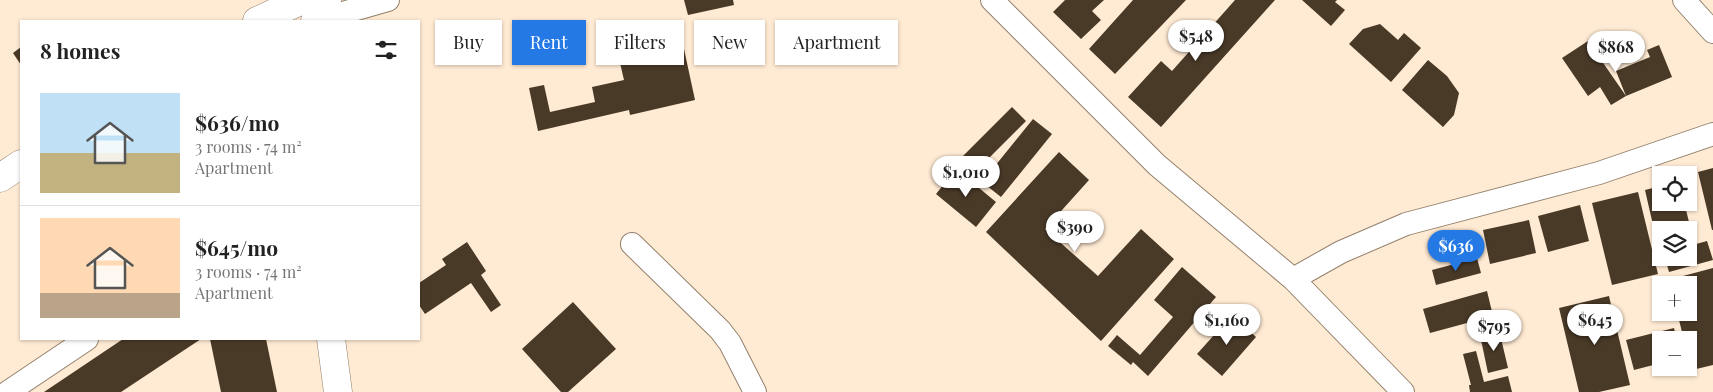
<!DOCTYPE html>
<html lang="en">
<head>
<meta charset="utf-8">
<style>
  :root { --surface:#fff; --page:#f6f6f6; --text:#222; --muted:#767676; --line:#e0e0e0; --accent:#2479e4 }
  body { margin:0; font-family:"Playfair Display",serif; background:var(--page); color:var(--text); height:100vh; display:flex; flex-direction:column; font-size:19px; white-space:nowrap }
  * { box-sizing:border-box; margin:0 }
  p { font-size:16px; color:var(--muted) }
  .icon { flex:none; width:28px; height:28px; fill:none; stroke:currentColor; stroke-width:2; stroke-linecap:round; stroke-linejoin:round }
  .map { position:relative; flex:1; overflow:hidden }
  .sheet { position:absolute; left:20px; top:20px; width:400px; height:320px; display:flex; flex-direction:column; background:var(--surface); border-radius:0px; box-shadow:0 1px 4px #0004 }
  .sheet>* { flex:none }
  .banner { position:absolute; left:435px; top:20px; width:475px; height:45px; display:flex; gap:10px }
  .controls { position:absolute; left:1652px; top:166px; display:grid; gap:10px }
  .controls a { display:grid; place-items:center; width:45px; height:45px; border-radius:0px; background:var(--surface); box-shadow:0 1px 4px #0004; font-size:25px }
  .price { position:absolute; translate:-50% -42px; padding:0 11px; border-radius:18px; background:#fff; color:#222; font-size:16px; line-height:32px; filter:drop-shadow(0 1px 2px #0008) }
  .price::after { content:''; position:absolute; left:50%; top:30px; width:15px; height:11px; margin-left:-8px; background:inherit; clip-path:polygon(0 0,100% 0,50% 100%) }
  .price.on { background:var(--accent); color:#fff }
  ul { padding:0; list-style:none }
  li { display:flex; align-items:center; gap:15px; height:125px; padding:0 20px }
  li+li { border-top:1px solid var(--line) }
  li span { display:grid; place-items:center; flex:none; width:140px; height:100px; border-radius:0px; color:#555 }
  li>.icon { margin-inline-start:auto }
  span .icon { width:60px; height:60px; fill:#fffc; stroke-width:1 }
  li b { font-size:21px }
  h2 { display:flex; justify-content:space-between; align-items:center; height:60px; padding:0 20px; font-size:21px }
  .tag { padding:0 18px; border-radius:0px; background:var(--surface); box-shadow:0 1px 4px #0004; font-size:18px; line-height:45px }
  .tag.on { background:var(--accent); color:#fff }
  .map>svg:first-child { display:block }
  .building { fill:#493927 }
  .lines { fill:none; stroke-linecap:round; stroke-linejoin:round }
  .minor-casing { stroke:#93816c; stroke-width:24 }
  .tertiary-casing { stroke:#93816c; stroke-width:29 }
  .minor { stroke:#fff; stroke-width:22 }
  .tertiary { stroke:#fff; stroke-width:28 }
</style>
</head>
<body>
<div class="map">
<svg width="1713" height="392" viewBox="0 0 1713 392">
  <rect width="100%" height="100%" fill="#ffead3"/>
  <path class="building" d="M 684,0 L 733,0 L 734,5 L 688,15 Z
    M 1065,0 L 1104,0 L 1092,11 L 1101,20 L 1081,39 L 1053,12 Z
    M 1133,0 L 1186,0 L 1115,74 L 1089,49 Z
    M 1235,0 L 1275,0 L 1161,127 L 1128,97 L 1161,61 L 1172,71 Z
    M 1302,0 L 1337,0 L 1335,2 L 1345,10 L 1331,26 Z
    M 1380,24 L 1398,40 L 1404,33 L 1421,48 L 1391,82 L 1349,44 L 1363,29 Z
    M 1588,41 L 1626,96 L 1616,71 L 1650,57 L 1647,50 L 1659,45 L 1672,77 L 1626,96 L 1611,105 L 1600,87 L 1588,96 L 1562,58 Z
    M 21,47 L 21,65 L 13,53 Z
    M 684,49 L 695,100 L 630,115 L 629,110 L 538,131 L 529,88 L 544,85 L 550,112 L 595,102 L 592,87 L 624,80 L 620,63 Z
    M 1428,60 L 1447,76 L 1459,93 L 1454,115 L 1443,127 L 1402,90 Z
    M 1012,107 L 1026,121 L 974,173 L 960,159 Z
    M 1033,119 L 1052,134 L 1001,197 L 982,182 Z
    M 1059,152 L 1089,180 L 1045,229 L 1098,276 L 1141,229 L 1174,259 L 1101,341 L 986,232 Z
    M 1713,168 L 1713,230 L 1712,230 L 1698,172 Z
    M 956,169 L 996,202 L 976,227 L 936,194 Z
    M 1661,186 L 1661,202 L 1684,202 L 1693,238 L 1689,239 L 1689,230 L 1661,230 L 1661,246 L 1658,247 L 1645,190 Z
    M 1638,192 L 1658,274 L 1612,285 L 1592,203 Z
    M 1580,205 L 1589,241 L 1548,252 L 1538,216 Z
    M 1529,220 L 1536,253 L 1490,264 L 1483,230 Z
    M 1707,241 L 1713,260 L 1669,272 L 1665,258 L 1689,258 L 1689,246 Z
    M 467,242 L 486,271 L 481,275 L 501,305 L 491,312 L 471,283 L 425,314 L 419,305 L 419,283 L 446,265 L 442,259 Z
    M 1477,258 L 1481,273 L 1436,285 L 1432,270 Z
    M 1182,267 L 1216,297 L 1148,376 L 1133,362 L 1131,365 L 1108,346 L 1117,335 L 1140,355 L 1173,317 L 1154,300 Z
    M 1713,268 L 1713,365 L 1692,370 L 1689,358 L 1689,340 L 1684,340 L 1677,312 L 1689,312 L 1689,285 L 1669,285 L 1668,280 Z
    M 1487,291 L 1493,316 L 1430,333 L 1423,309 Z
    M 1609,296 L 1630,385 L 1599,392 L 1579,392 L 1559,308 Z
    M 573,302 L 616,349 L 568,392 L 561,392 L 522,349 Z
    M 1232,315 L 1256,337 L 1222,376 L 1197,354 Z
    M 1674,328 L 1677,340 L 1661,340 L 1661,363 L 1634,370 L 1626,340 Z
    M 1499,330 L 1508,368 L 1488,373 L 1480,335 Z
    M 123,339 L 201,339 L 121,392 L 44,392 Z
    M 210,339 L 266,339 L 277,392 L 221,392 Z
    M 1476,351 L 1484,382 L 1508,376 L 1512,392 L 1470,392 L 1469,385 L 1471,385 L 1463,354 Z"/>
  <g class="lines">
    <defs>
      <path id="minor" d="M 992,0 L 1157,165 L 1293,279 L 1403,392
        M 1684,0 L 1713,32
        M 315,21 L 388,0
        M 632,244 L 720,330 L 730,343 L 755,392
        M 1293,279 L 1341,252 L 1406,224 L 1599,173 L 1713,134
        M 8,392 L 87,339"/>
      <path id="tertiary" d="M 257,21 L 302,0
        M 315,21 L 327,0
        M 0,178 L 21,164
        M 331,339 L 338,392"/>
    </defs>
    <use href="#minor" class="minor-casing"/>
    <use href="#tertiary" class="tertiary-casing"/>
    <use href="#minor" class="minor"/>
    <use href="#tertiary" class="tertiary"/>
  </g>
</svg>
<div class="controls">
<a><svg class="icon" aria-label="locate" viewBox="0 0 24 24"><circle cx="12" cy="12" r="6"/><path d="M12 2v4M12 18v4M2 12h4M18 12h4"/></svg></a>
<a><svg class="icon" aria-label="layers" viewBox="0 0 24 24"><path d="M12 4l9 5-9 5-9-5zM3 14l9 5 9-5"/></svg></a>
<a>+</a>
<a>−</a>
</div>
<b class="price" style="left:1196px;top:62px">$548</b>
<b class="price" style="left:1616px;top:73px">$868</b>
<b class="price" style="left:966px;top:198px">$1,010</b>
<b class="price" style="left:1075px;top:253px">$390</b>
<b class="price on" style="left:1456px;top:272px">$636</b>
<b class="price" style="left:1227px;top:346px">$1,160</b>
<b class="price" style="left:1595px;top:346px">$645</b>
<b class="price" style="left:1494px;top:352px">$795</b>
<div class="banner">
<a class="tag">Buy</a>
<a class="tag on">Rent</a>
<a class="tag">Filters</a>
<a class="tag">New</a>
<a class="tag">Apartment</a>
</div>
<section class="sheet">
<h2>8 homes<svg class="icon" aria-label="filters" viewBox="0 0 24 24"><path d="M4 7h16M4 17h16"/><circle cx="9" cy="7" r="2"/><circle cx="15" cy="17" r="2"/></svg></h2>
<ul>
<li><span style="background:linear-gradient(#bfe0f5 60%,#c2b280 0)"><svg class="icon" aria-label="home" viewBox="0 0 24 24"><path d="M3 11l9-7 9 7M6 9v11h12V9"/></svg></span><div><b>$636/mo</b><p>3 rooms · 74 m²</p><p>Apartment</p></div></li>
<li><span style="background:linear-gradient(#ffd9b3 75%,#b9a48a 0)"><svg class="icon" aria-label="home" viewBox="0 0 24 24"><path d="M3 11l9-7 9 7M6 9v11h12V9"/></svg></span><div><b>$645/mo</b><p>3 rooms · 74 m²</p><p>Apartment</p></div></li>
</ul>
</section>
</div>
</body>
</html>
